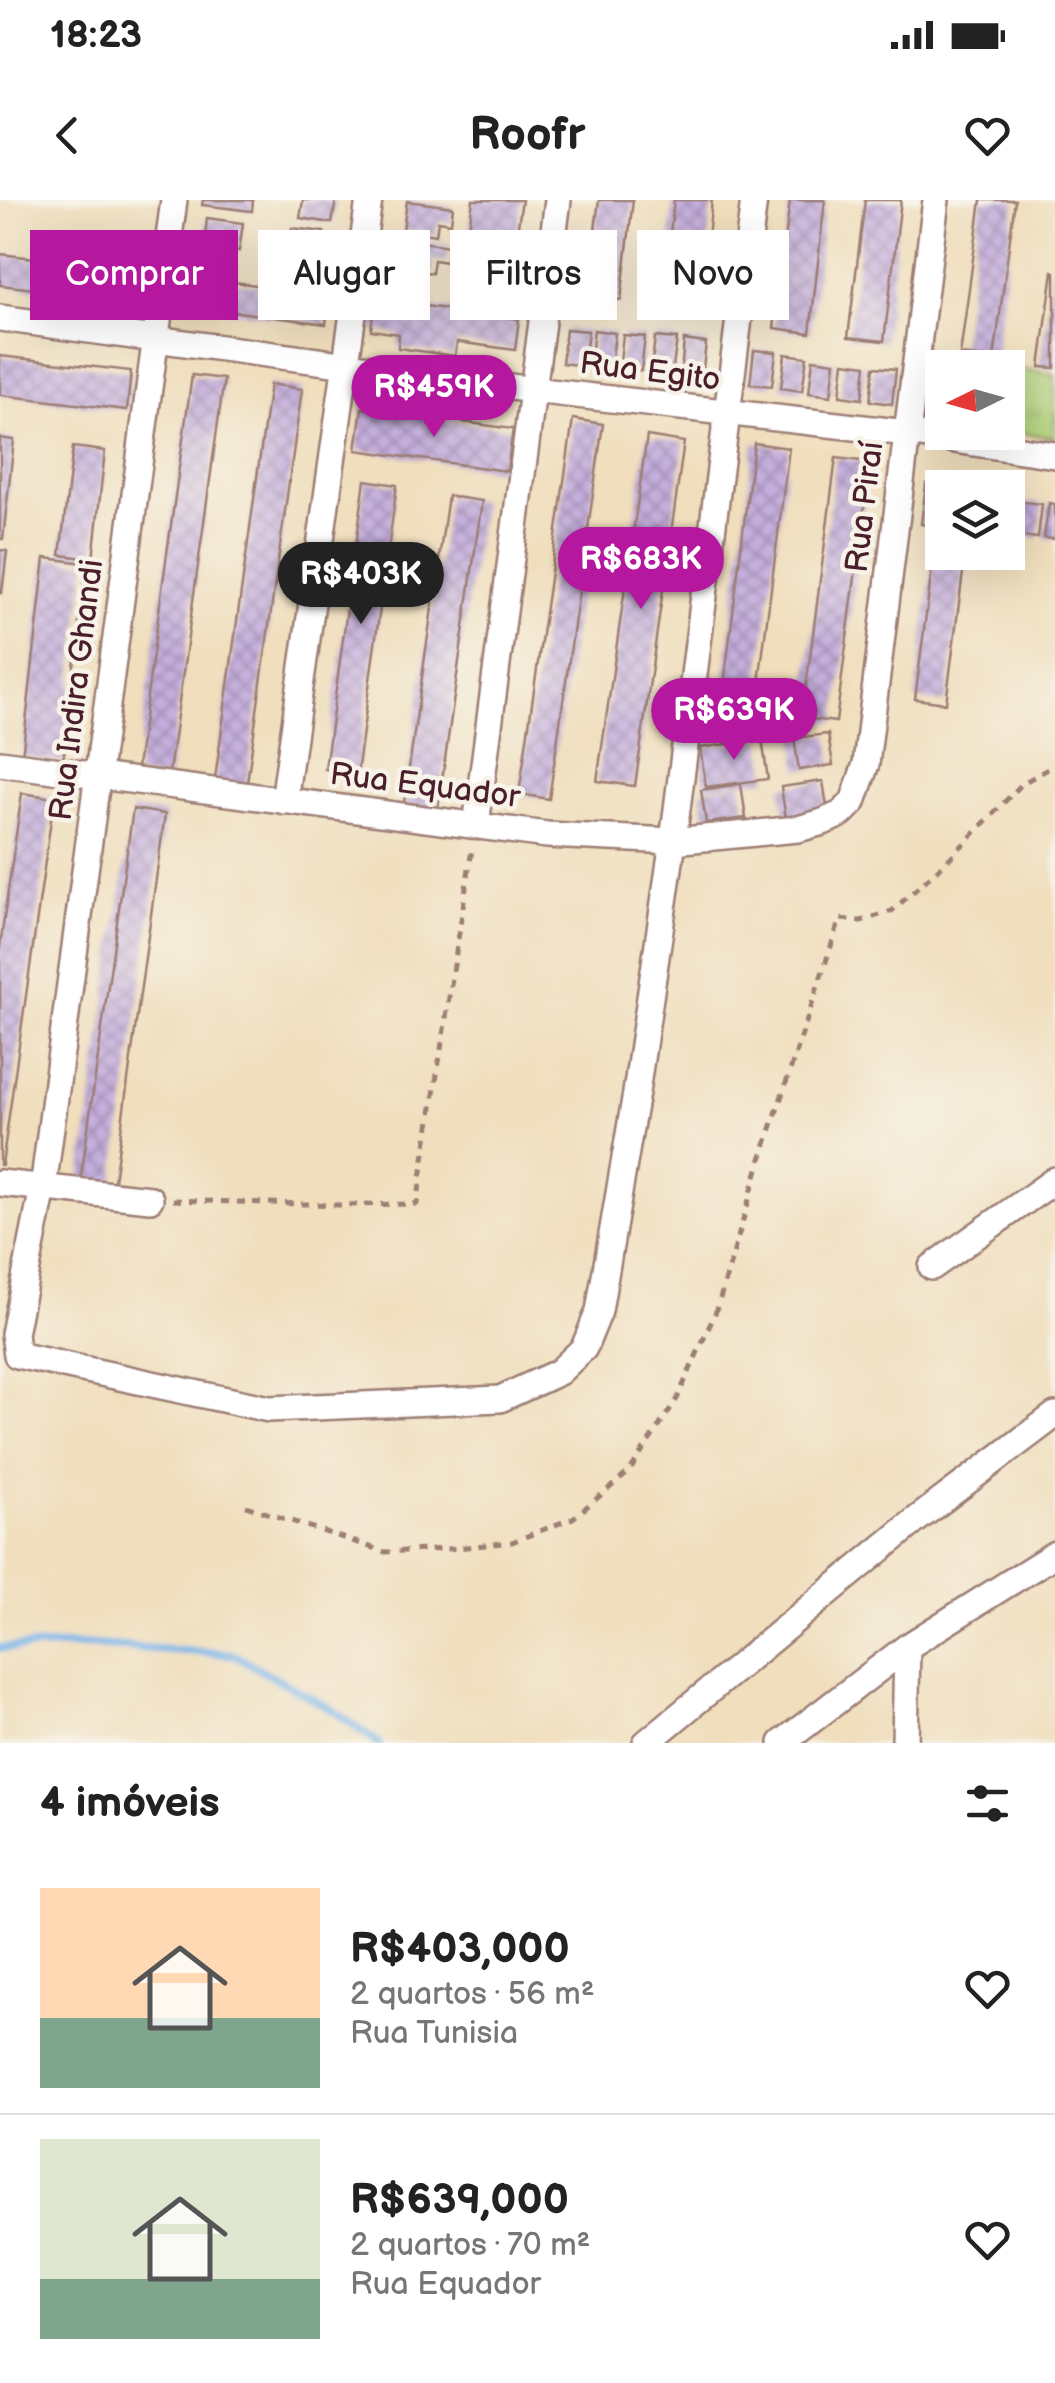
<!DOCTYPE html>
<html lang="pt">
<head>
<meta charset="utf-8">
<style>
  :root { --surface:#fff; --page:#f6f6f6; --text:#222; --muted:#767676; --line:#e0e0e0; --accent:#b5179e }
  body { margin:0; font-family:"Balsamiq Sans",sans-serif; background:var(--page); color:var(--text); height:100vh; display:flex; flex-direction:column; font-size:38px; white-space:nowrap }
  * { box-sizing:border-box; margin:0 }
  p { font-size:32px; color:var(--muted) }
  .icon { flex:none; width:55px; height:55px; fill:none; stroke:currentColor; stroke-width:2; stroke-linecap:round; stroke-linejoin:round }
  .map { position:relative; height:1543px; overflow:hidden }
  .sheet { display:flex; flex-direction:column; background:var(--surface); flex:1 }
  .sheet>* { flex:none }
  .guide { position:absolute; left:30px; top:30px; width:995px; height:90px; display:flex; gap:20px }
  .needle { width:65px; rotate:265deg }
  .controls { position:absolute; left:925px; top:150px; display:grid; gap:20px }
  .controls a { display:grid; place-items:center; width:100px; height:100px; border-radius:0px; background:var(--surface); box-shadow:0 10px 40px #0002; font-size:50px }
  .price { position:absolute; translate:-50% -85px; padding:0 22px; border-radius:35px; background:var(--accent); color:#fff; font-size:32px; line-height:65px; filter:drop-shadow(0 2px 5px #0008) }
  .price::after { content:''; position:absolute; left:50%; top:60px; width:30px; height:22px; margin-left:-15px; background:inherit; clip-path:polygon(0 0,100% 0,50% 100%) }
  .price.active { background:#222; color:#fff }
  ul { padding:0; list-style:none }
  li { display:flex; align-items:center; gap:30px; height:250px; padding:0 40px }
  li+li { border-top:2px solid var(--line) }
  li span { display:grid; place-items:center; flex:none; width:280px; height:200px; border-radius:0px; color:#555 }
  li>.icon { margin-inline-start:auto }
  span .icon { width:120px; height:120px; fill:#fffc; stroke-width:1 }
  li b { font-size:42px }
  h2 { display:flex; justify-content:space-between; align-items:center; height:120px; padding:0 40px; font-size:42px }
  .pill { padding:0 35px; border-radius:0px; background:var(--surface); box-shadow:0 10px 40px #0002; font-size:35px; line-height:90px }
  .pill.active { background:var(--accent); color:#fff }
  .status { display:flex; justify-content:space-between; align-items:center; height:70px; padding:0 50px; background:var(--surface); direction:ltr }
  .status svg { height:28px; fill:currentColor }
  header { display:flex; justify-content:space-between; align-items:center; height:130px; padding:0 40px; background:var(--surface); font-size:45px; font-weight:600 }
  .map>svg:first-child { display:block }
  .park { fill:url(#park-tufts); stroke:#7d7852; stroke-width:2.5 }
  .lines { fill:none; stroke-linecap:round; stroke-linejoin:round }
  .stream { stroke:#75b2e8; stroke-width:8 }
  .building { fill:url(#building-cross-hatch) }
  .minor-casing { stroke:#9d7e74; stroke-width:30 }
  .path { stroke:#9d7e74; stroke-width:5; stroke-dasharray:8 8; stroke-linecap:butt }
  .minor { stroke:#fff; stroke-width:25 }
  .labels { text-anchor:middle; dominant-baseline:central; stroke-width:9; stroke-linejoin:round; paint-order:stroke }
  .street-label { font-size:32px; fill:#4a1f2b; stroke:#f7f3e8 }
</style>
</head>
<body>
<div class="status"><b>18:23</b><svg viewBox="0 0 49 12"><path d="M0 12V9h3v3zM5 12V6h3v6zM10 12V3h3v9zM15 12V0h3v12zM26 1h20v11H26zM47 4h2v5h-2z"/></svg></div>
<header><svg class="icon" aria-label="back" viewBox="0 0 24 24"><path d="M15 5l-7 7 7 7"/></svg>Roofr<svg class="icon" aria-label="heart" viewBox="0 0 24 24"><path d="M12 20l-8-8c-3-5 5-10 8-4 3-6 11-1 8 4z"/></svg></header>
<div class="map">
<svg width="1055" height="1543" viewBox="0 0 1055 1543">
  <defs>
    <pattern id="park-tufts" width="24" height="20" patternUnits="userSpaceOnUse" patternTransform="scale(2.5)"><rect width="24" height="20" fill="#b0d17a"/><path d="M3 7l-1-3M5 7V3M7 7l1-3M15 17l-1-3M17 17v-4M19 17l1-3" fill="none" stroke="#99b36a"/></pattern>
    <pattern id="building-cross-hatch" width="8" height="8" patternUnits="userSpaceOnUse" patternTransform="scale(2.5)"><rect width="8" height="8" fill="#c5afdd"/><path d="M0 0l8 8M0 8l8-8" fill="none" stroke="#a28eb3"/></pattern>
  </defs>
  <rect width="100%" height="100%" fill="#f7f3e8"/>
  <filter id="ink" filterUnits="userSpaceOnUse"><feTurbulence type="fractalNoise" baseFrequency=".01" numOctaves="2"/><feDisplacementMap in="SourceGraphic" scale="20" xChannelSelector="R" yChannelSelector="G"/><feConvolveMatrix kernelMatrix="1 2 1 2 8 2 1 2 1" color-interpolation-filters="sRGB"/></filter>
  <filter id="wash" filterUnits="userSpaceOnUse"><feTurbulence type="fractalNoise" baseFrequency=".0048" numOctaves="4" result="noise"/><feDisplacementMap in="SourceGraphic" scale="40" xChannelSelector="R" yChannelSelector="G"/><feGaussianBlur stdDeviation="2.25" result="paint"/><feColorMatrix in="noise" values="0 0 0 0 0 0 0 0 0 0 0 0 0 0 0 0 0 1.4 0 .05"/><feComposite in="paint" operator="in"/></filter>
  <g filter="url(#wash)">
    <rect width="100%" height="100%" fill="#f0debc"/>
    <path class="park" d="M 939,157 L 1055,174 L 1055,238 L 1008,231 L 1008,168 L 942,168 L 942,221 L 930,219 Z"/>
    <g class="lines">
      <path class="stream" d="M 0,1448 L 93,1445 L 233,1454 L 331,1509 L 379,1543"/>
    </g>
    <g id="blocks">
      <path class="building" d="M 203,0 L 253,0 L 252,11 L 202,5 Z
        M 303,0 L 336,0 L 332,23 L 300,18 Z
        M 473,0 L 522,0 L 509,84 L 462,77 Z
        M 599,0 L 633,0 L 621,100 L 586,96 Z
        M 674,0 L 712,0 L 707,47 L 669,42 Z
        M 790,0 L 825,0 L 810,133 L 774,128 Z
        M 865,0 L 901,0 L 884,141 L 848,137 Z
        M 981,0 L 1015,0 L 994,159 L 960,155 Z
        M 407,1 L 453,7 L 451,23 L 438,21 L 436,35 L 403,30 Z
        M 207,18 L 243,23 L 239,51 L 204,46 Z
        M 292,28 L 324,32 L 321,60 L 289,56 Z
        M 403,39 L 449,46 L 446,62 L 434,60 L 432,73 L 399,68 Z
        M 659,45 L 707,51 L 703,77 L 655,71 Z
        M 0,54 L 138,70 L 134,101 L 0,85 Z
        M 1053,71 L 1055,72 L 1055,168 L 1040,167 Z
        M 183,75 L 329,95 L 326,124 L 178,104 Z
        M 655,76 L 700,82 L 697,111 L 651,106 Z
        M 375,99 L 519,119 L 515,150 L 457,142 L 455,156 L 398,148 L 399,134 L 371,130 Z
        M 566,129 L 588,131 L 584,166 L 562,163 Z
        M 594,130 L 615,133 L 611,167 L 590,165 Z
        M 623,135 L 645,137 L 641,171 L 619,169 Z
        M 655,137 L 677,139 L 672,174 L 651,171 Z
        M 684,140 L 706,143 L 702,177 L 681,174 Z
        M 754,150 L 776,152 L 772,186 L 750,184 Z
        M 785,154 L 807,157 L 802,191 L 781,188 Z
        M 0,156 L 131,171 L 127,210 L 0,195 Z
        M 813,159 L 835,162 L 831,196 L 809,193 Z
        M 844,162 L 866,165 L 862,199 L 840,196 Z
        M 874,167 L 896,169 L 892,204 L 870,201 Z
        M 192,175 L 224,179 L 168,580 L 136,575 Z
        M 270,184 L 302,189 L 246,590 L 214,586 Z
        M 362,208 L 513,229 L 507,271 L 356,250 Z
        M 573,219 L 603,224 L 549,599 L 519,594 Z
        M 647,236 L 684,242 L 635,586 L 597,581 Z
        M 0,238 L 14,240 L 3,339 L 0,339 Z
        M 754,243 L 789,248 L 752,537 L 718,533 Z
        M 73,247 L 105,251 L 93,359 L 60,355 Z
        M 836,258 L 870,262 L 836,522 L 802,518 Z
        M 365,280 L 397,285 L 357,574 L 325,569 Z
        M 926,284 L 942,286 L 942,327 L 921,324 Z
        M 448,296 L 482,301 L 437,615 L 403,610 Z
        M 1016,301 L 1042,304 L 1038,338 L 1012,335 Z
        M 1049,303 L 1055,304 L 1055,339 L 1044,338 Z
        M 0,350 L 7,351 L 2,393 L 0,393 Z
        M 934,353 L 965,357 L 946,503 L 915,499 Z
        M 45,358 L 86,363 L 63,562 L 22,557 Z
        M 828,534 L 833,565 L 799,570 L 794,538 Z
        M 762,539 L 768,579 L 706,587 L 700,548 Z
        M 823,581 L 828,613 L 786,619 L 781,587 Z
        M 741,584 L 746,618 L 706,623 L 701,590 Z
        M 22,593 L 54,598 L 2,965 L 0,965 L 0,746 Z
        M 133,609 L 165,614 L 113,988 L 80,984 Z"/>
    </g>
  </g>
  <g filter="url(#ink)">
    <use href="#blocks" fill-opacity="0" stroke="#9d7e74" stroke-width="2.5"/>
    <g class="lines">
      <defs>
        <path id="minor" d="M 174,0 L 43,988 L 14,1134 L 17,1155 L 269,1209 L 500,1199 L 559,1172 L 584,1148 L 599,1111 L 636,893 L 673,641 L 754,0
          M 0,118 L 533,190 L 907,233 L 1055,255
          M 0,563 L 547,635 L 673,641 L 798,629 L 823,622 L 841,614 L 853,602 L 866,564 L 936,0
          M 284,601 L 369,0
          M 476,625 L 558,0
          M 0,983 L 150,999
          M 932,1067 L 1055,980
          M 646,1543 L 916,1320 L 1055,1215
          M 782,1543 L 907,1447 L 1055,1354
          M 905,1543 L 907,1447"/>
      </defs>
      <use href="#minor" class="minor-casing"/>
      <path class="path" d="M 173,1000 L 338,1005 L 417,1004 L 472,649
        M 246,1306 L 385,1352 L 448,1349 L 512,1342 L 573,1318 L 629,1272 L 677,1199 L 717,1109 L 760,962 L 840,719 L 861,721 L 892,711 L 945,663 L 1023,583 L 1055,565"/>
      <use href="#minor" class="minor"/>
    </g>
  </g>
  <g class="labels">
    <g class="street-label">
      <text transform="translate(650 172) rotate(7)">Rua Egito</text>
      <text transform="translate(865 307) rotate(-83)">Rua Piraí</text>
      <text transform="translate(77 490) rotate(-83)">Rua Indira Ghandi</text>
      <text transform="translate(425 586) rotate(7)">Rua Equador</text>
    </g>
  </g>
</svg>
<div class="controls">
<a><svg class="needle" viewBox="-14 -14 28 28"><path d="M0-13l5 13h-10z" fill="#e53935"/><path d="M0 13l5-13h-10z" fill="#767676"/></svg></a>
<a><svg class="icon" aria-label="layers" viewBox="0 0 24 24"><path d="M12 4l9 5-9 5-9-5zM3 14l9 5 9-5"/></svg></a>
</div>
<b class="price" style="left:434px;top:240px">R$459K</b>
<b class="price" style="left:641px;top:412px">R$683K</b>
<b class="price active" style="left:361px;top:427px">R$403K</b>
<b class="price" style="left:734px;top:563px">R$639K</b>
<div class="guide">
<a class="pill active">Comprar</a>
<a class="pill">Alugar</a>
<a class="pill">Filtros</a>
<a class="pill">Novo</a>
</div>
</div>
<section class="sheet">
<h2>4 imóveis<svg class="icon" aria-label="filters" viewBox="0 0 24 24"><path d="M4 7h16M4 17h16"/><circle cx="9" cy="7" r="2"/><circle cx="15" cy="17" r="2"/></svg></h2>
<ul>
<li><span style="background:linear-gradient(#ffd9b3 65%,#7fa58c 0)"><svg class="icon" aria-label="home" viewBox="0 0 24 24"><path d="M3 11l9-7 9 7M6 9v11h12V9"/></svg></span><div><b>R$403,000</b><p>2 quartos · 56 m²</p><p>Rua Tunisia</p></div><svg class="icon" aria-label="heart" viewBox="0 0 24 24"><path d="M12 20l-8-8c-3-5 5-10 8-4 3-6 11-1 8 4z"/></svg></li>
<li><span style="background:linear-gradient(#dfe7d0 70%,#7fa58c 0)"><svg class="icon" aria-label="home" viewBox="0 0 24 24"><path d="M3 11l9-7 9 7M6 9v11h12V9"/></svg></span><div><b>R$639,000</b><p>2 quartos · 70 m²</p><p>Rua Equador</p></div><svg class="icon" aria-label="heart" viewBox="0 0 24 24"><path d="M12 20l-8-8c-3-5 5-10 8-4 3-6 11-1 8 4z"/></svg></li>
</ul>
</section>
</body>
</html>
